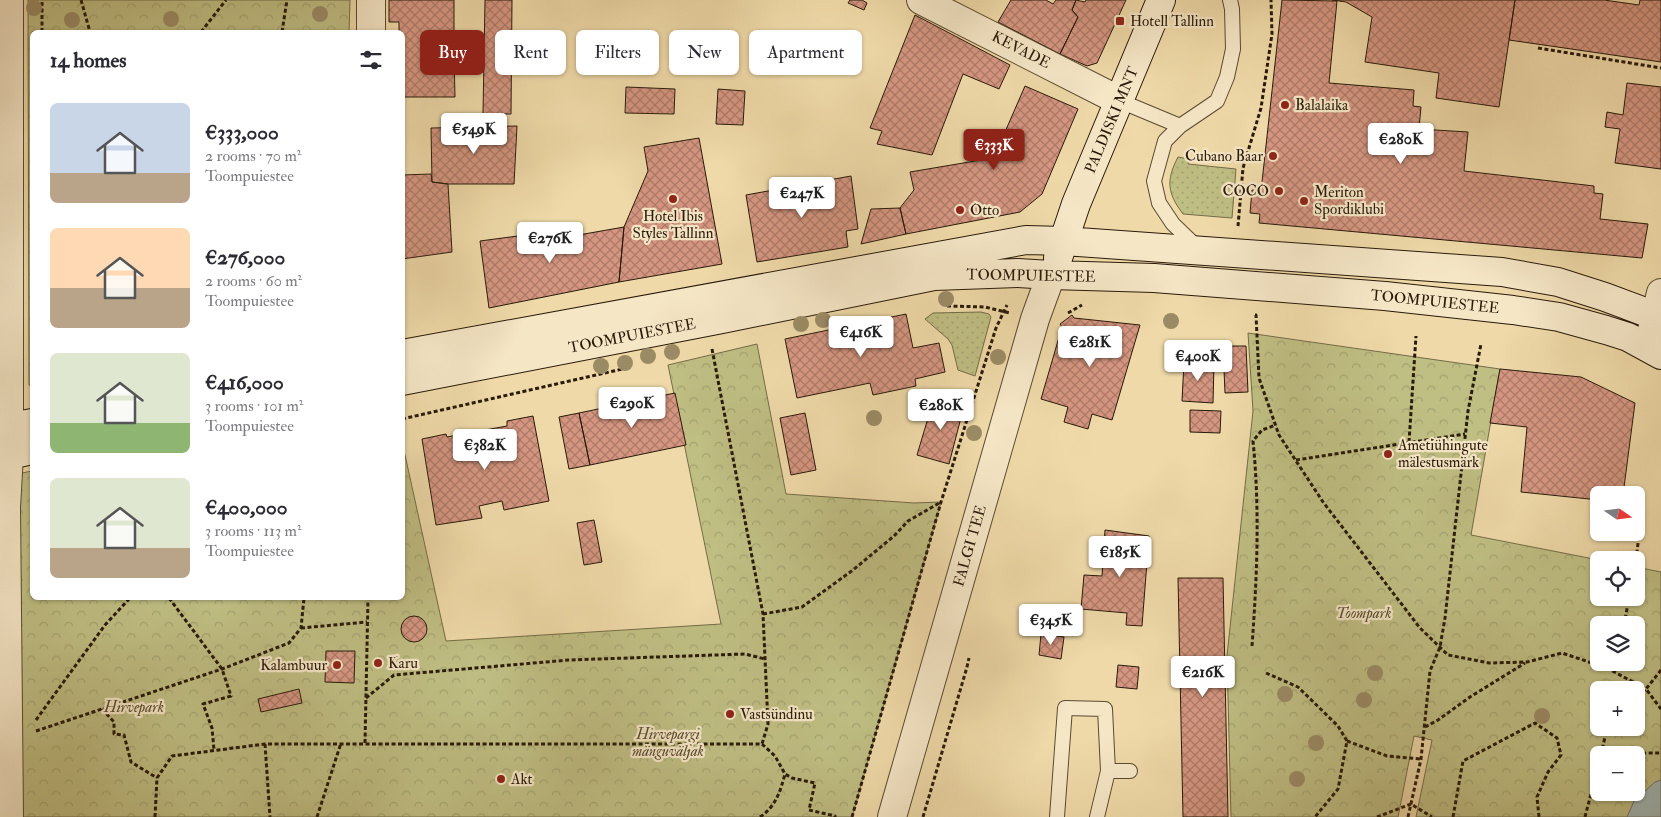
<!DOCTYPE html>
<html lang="en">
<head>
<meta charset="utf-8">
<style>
  :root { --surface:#fff; --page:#f2f2f3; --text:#2b2b33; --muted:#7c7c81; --accent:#8f2418 }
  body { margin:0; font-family:"IM FELL Double Pica",serif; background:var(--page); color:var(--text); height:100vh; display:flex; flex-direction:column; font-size:19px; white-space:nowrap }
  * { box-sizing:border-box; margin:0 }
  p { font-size:16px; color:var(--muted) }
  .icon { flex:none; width:28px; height:28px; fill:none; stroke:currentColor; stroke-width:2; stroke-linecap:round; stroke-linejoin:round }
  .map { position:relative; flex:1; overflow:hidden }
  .sheet { position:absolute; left:30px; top:30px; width:375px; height:570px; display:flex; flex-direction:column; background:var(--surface); border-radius:8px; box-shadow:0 1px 4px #0004 }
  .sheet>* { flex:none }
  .hud { position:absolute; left:420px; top:30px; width:475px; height:45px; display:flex; gap:10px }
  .needle { width:32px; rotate:104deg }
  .buttons { position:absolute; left:1590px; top:486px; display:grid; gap:10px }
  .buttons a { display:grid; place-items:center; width:55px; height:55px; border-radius:8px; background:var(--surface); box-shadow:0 1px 4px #0004; font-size:25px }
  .price { position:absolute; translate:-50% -42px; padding:0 11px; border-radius:5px; background:#fff; color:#222; font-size:16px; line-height:32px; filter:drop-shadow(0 1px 2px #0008) }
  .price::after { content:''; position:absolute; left:50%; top:30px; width:15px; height:11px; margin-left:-8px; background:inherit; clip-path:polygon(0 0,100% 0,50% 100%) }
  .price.selected { background:var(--accent); color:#fff }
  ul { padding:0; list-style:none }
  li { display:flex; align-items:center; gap:15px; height:125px; padding:0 20px }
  li span { display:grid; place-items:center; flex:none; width:140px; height:100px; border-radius:8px; color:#555 }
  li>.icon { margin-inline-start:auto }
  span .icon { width:60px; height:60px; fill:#fffc; stroke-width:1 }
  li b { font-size:21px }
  h2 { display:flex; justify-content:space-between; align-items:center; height:60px; padding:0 20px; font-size:21px }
  .pill { padding:0 18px; border-radius:8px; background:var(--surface); box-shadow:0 1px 4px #0004; font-size:18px; line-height:45px }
  .pill.selected { background:var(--accent); color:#fff }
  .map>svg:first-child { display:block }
  .grass { fill:url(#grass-dots); stroke:#746c46 }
  .park { fill:url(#park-crowns); stroke:#746c46; fill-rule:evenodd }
  .water { fill:#a0b7b5; stroke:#707870 }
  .building { fill:url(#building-cross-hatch); stroke:#291a09 }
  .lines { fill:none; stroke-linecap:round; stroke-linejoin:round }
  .lane-casing { stroke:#5a4a31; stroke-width:16 }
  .street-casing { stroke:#5a4a31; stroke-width:30 }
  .secondary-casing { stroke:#291a09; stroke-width:30 }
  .path { stroke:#291a09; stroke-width:3; stroke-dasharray:4 2.5; stroke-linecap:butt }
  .lane { stroke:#f5e6c6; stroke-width:14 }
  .street { stroke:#f5e6c6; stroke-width:28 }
  .secondary { stroke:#f5e6c6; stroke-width:28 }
  .tree { fill:#9b8b65 }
  .poi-dot { fill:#8f2418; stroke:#f5e6c6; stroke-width:2 }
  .labels { text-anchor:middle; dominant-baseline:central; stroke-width:4.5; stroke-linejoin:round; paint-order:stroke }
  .poi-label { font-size:15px; fill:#291a09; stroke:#f5e6c6; text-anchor:start }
  .street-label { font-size:15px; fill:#291a09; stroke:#f5e6c6 }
  .park-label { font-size:15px; font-style:italic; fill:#564b2e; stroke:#f5e6c6 }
</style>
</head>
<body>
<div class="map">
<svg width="1661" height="817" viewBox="0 0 1661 817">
  <defs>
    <pattern id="grass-dots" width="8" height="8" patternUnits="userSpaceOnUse" patternTransform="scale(1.25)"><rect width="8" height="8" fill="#bfbe83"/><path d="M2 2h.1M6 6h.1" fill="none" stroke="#a4a370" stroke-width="1.8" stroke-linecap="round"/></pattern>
    <pattern id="park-crowns" width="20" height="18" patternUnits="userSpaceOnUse" patternTransform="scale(1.25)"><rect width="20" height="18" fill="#bfbe83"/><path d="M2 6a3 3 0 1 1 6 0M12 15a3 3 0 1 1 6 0" fill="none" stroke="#a4a370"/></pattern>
    <pattern id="building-cross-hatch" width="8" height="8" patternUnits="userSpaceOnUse" patternTransform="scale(1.25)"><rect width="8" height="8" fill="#d59681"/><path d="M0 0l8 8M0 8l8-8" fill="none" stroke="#ad7a68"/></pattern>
  </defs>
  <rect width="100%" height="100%" fill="#efd9a8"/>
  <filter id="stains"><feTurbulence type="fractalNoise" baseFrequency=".004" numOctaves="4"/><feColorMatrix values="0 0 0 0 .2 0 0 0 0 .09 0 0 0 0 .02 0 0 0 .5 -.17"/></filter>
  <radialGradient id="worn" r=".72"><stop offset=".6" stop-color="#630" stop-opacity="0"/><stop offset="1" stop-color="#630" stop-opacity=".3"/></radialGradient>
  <path class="grass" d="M 1178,157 L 1189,159 L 1188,164 L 1236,169 L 1232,218 L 1183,214 C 1167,193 1166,180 1178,157 Z
    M 981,312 L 989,314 L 991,317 L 975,376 L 958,370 L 952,345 L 948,339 L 925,319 L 933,313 Z"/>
  <path class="park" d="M 28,0 L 350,0 L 349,32 L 32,32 L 32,386 L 29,385 Z
    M 1248,333 L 1500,369 L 1471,535 L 1599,560 L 1599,598 L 1636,598 L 1636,567 L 1661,572 L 1661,817 L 1416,817 L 1432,740 L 1414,736 L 1398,817 L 1231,817 L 1227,656 L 1253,411 ZM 1599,625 L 1636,625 L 1636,662 L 1599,662 ZM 1599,690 L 1636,690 L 1636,728 L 1599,728 ZM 1599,755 L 1636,755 L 1636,792 L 1599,792 Z
    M 757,344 L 786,494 L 914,503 L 941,502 L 852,817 L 9,817 L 7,476 L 32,471 L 32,598 L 402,598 L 403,446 L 446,641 L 721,624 L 668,365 Z"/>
  <path class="water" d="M 1661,780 L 1661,817 L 1627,817 L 1634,801 L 1655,782 Z"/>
  <path class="building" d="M 389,0 L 454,0 L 454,36 L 457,36 L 457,54 L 454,55 L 455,97 L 402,97 L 402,32 L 399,32 L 399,22 L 389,22 Z
    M 485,0 L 512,0 L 511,114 L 483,114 Z
    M 850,0 L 862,0 L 867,3 L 864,10 L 848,3 Z
    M 1011,0 L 1046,0 L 1053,4 L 1056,0 L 1076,0 L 1072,10 L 1078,17 L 1060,54 L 998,22 Z
    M 1076,0 L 1085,2 L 1086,0 L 1126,0 L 1097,63 L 1087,66 L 1060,54 L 1078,17 L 1072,10 Z
    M 1282,0 L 1337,1 L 1329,83 L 1414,90 L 1413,106 L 1421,107 L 1419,129 L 1468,132 L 1464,171 L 1594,186 L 1594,193 L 1603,194 L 1600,219 L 1648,224 L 1642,258 L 1259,223 L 1260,214 L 1250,213 L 1252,190 L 1261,191 Z
    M 1332,0 L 1515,0 L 1499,107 L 1436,98 L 1439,73 L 1365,62 L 1372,17 L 1346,2 Z
    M 1515,0 L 1604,0 L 1639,5 L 1640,0 L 1661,0 L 1661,62 L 1509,40 Z
    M 915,15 L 1010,65 L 999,89 L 963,74 L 932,155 L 877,144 L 882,131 L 870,128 Z
    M 1627,83 L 1661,87 L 1661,169 L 1615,163 L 1620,129 L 1605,127 L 1607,112 L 1623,115 Z
    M 1025,86 L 1078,109 L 1042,194 L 1020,212 L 906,234 L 900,208 L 914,190 L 910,172 L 987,159 L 995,155 Z
    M 626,87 L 675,89 L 674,114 L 625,113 Z
    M 718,89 L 745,91 L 743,125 L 716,124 Z
    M 517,126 L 514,184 L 448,184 L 432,182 L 431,128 Z
    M 699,138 L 722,264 L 619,282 L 624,227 L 648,171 L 644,147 Z
    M 431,174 L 432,182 L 448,184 L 452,252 L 402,259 L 402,175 Z
    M 851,176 L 858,229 L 846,231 L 848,247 L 757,262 L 746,195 Z
    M 900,208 L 906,234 L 861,244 L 871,209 Z
    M 624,227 L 619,282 L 489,308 L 480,241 L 571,229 L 573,236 Z
    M 906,314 L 913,348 L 939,343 L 945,372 L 915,379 L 916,386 L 873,395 L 870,383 L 797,398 L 785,339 Z
    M 1072,315 L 1074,318 L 1140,325 L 1112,420 L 1092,414 L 1088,429 L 1064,422 L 1068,407 L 1041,399 L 1062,327 L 1060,324 Z
    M 1223,346 L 1246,346 L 1248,392 L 1225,393 Z
    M 1184,362 L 1214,363 L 1213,403 L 1182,401 Z
    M 1500,369 L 1581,377 L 1635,403 L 1623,495 L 1599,495 L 1599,500 L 1521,492 L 1527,427 L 1490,423 Z
    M 675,393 L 686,445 L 590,465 L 579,413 Z
    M 934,398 L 964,406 L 949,464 L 917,455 Z
    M 1190,410 L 1221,411 L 1220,433 L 1190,432 Z
    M 579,413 L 590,465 L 569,469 L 559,417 Z
    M 805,413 L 816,470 L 791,475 L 780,418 Z
    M 533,416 L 549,501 L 504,510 L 502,501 L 479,506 L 482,518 L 436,525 L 422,439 L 446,434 L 447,437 L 507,426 L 507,421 Z
    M 594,520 L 602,562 L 584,565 L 577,523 Z
    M 1105,530 L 1149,536 L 1142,626 L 1126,625 L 1127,613 L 1081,609 L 1084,575 L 1102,576 Z
    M 1178,578 L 1223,578 L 1228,817 L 1183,817 Z
    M401 629a13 13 0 1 1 26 0a13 13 0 1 1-26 0Z
    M 1041,634 L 1064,637 L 1061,659 L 1039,655 Z
    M 326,651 L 355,651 L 354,683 L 325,682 Z
    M 1118,665 L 1139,667 L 1137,689 L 1116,687 Z
    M 299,689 L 302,703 L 261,712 L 258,699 Z"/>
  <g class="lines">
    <defs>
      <path id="lane" d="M 1120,101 L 1180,126
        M 1198,248 L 1173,224 L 1159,203 L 1154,181 L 1165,141 L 1180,126 L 1217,101 L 1227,77 L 1233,49 L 1232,9 L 1230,0
        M 1108,771 L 1130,771
        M 1057,817 L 1065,708 L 1105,709 L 1108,771 L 1097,817"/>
      <path id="street" d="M 371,0 L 371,32
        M 921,0 L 1120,101
        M 1648,347 L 1661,293
        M 9,817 L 6,507 L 9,455 L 9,0
        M 892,817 L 1035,319 L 1051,275"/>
      <path id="secondary" d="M 1058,258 L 1076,204 L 1161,0
        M 402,354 L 1026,240 L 1064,241 L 1502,272 L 1558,282 L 1605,297 L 1661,318
        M 402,381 L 722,319 L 934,276 L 1018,273 L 1051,275 L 1154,278 L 1385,296 L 1513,310 L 1559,317 L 1606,330 L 1628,337 L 1661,355
        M 0,429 L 32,423
        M 0,457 L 32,450"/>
    </defs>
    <use href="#lane" class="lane-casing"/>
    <use href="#street" class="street-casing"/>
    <use href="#secondary" class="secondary-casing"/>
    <path class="path" d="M 81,0 L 90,32
      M 42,32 L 42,0
      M 201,32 L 226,0
      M 282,32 L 287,0
      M 1538,48 L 1661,68
      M 1238,226 L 1243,168 L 1261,108 L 1272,34 L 1271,0
      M 947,306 L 985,307 L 1010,313
      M 1068,313 L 1082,305
      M 1255,315 L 1256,315 L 1259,378 L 1279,435 L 1323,502 L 1420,628 L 1448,655 L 1489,663 L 1527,662 L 1562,653 L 1607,668 L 1646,689 L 1636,696
      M 402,321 L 404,320
      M 712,349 L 763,614 L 768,724 L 762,744
      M 402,419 L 627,368
      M 1409,442 L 1416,336
      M 1296,460 L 1465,434
      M 1636,560 L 1639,535 L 1636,529
      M 169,598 L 222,669 L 231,696 L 203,704 L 212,728 L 214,750
      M 763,614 L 802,607 L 853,570 L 894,536 L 908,521 L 941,502
      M 1624,625 L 1629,598
      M 301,628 L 367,622
      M 1252,646 C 1257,577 1260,510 1253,441 L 1262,430 L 1276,425
      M 1661,670 L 1646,689 L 1661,709
      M 1266,673 L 1298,687 L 1338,726 L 1347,741 L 1338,789 L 1315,817
      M 366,698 L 394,675 L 569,660 L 745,654 L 765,659
      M 102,709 L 114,722 L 114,734 L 124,735 L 131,762 L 157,778
      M 36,720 L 105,625 L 130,598
      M 1425,727 L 1438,720 L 1470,697 L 1525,663
      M 36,731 L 222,669 L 289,643 L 301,628 L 304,598
      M 1347,741 L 1387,756 L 1421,759
      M 365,743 L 368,598
      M 265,744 L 270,817
      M 1601,755 L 1607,728
      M 1636,755 L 1642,753 L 1661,753
      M 155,817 L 157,778 L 172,756 L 265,744 L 762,744 L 775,756 L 785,774 L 792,778 L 815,783 L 809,810 L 835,816 L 835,817
      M 317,817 L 341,743
      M 760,817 C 776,806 780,792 785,774
      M 852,817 L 941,502 L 996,328 L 1007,305
      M 923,817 L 967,667 L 969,658
      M 1377,817 L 1411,804 L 1432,817
      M 1408,817 L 1421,759 L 1430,671 L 1440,647 L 1445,618 L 1468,411 L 1481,344
      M 1453,817 L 1463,761 L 1535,723 L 1557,738 L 1561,755 L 1548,772 L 1537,797 L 1539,817
      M 1585,817 L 1599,763"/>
    <use href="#lane" class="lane"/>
    <use href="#street" class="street"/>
    <use href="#secondary" class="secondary"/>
  </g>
  <g class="tree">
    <circle cx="34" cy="8" r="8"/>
    <circle cx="320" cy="14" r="8"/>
    <circle cx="171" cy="19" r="8"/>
    <circle cx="72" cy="20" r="8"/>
    <circle cx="946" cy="299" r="8"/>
    <circle cx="823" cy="320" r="8"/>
    <circle cx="1171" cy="321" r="8"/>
    <circle cx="801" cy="324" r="8"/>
    <circle cx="672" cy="352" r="8"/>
    <circle cx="648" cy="356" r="8"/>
    <circle cx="998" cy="357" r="8"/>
    <circle cx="625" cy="363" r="8"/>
    <circle cx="601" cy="366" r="8"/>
    <circle cx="874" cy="418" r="8"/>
    <circle cx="974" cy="433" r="8"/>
    <circle cx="1375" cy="673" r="8"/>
    <circle cx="1285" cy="694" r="8"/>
    <circle cx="1364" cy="700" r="8"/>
    <circle cx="1542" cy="716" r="8"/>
    <circle cx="1316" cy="743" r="8"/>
    <circle cx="1297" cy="779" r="8"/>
  </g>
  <g class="poi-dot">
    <rect x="1115" y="16" width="10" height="10" rx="2.5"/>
    <circle cx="1285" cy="105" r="5"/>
    <circle cx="1273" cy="156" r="5"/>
    <circle cx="1279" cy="191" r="5"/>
    <circle cx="673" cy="199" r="5"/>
    <circle cx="1304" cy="201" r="5"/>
    <circle cx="960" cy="210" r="5"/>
    <circle cx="1388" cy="454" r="5"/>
    <circle cx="378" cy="663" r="5"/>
    <circle cx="337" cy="665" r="5"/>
    <circle cx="730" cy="714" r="5"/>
    <circle cx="501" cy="779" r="5"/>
  </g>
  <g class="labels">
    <g class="poi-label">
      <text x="1130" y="21">Hotell Tallinn</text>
      <text x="1295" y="105">Balalaika</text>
      <text x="1263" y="156" text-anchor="end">Cubano Baar</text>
      <text x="1269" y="191" text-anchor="end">COCO</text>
      <text x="1314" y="192">Meriton<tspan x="1314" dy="17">Spordiklubi</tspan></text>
      <text x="970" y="210">Otto</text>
      <text x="673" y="216" text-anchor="middle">Hotel Ibis<tspan x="673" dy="17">Styles Tallinn</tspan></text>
      <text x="1398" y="445">Ametiühingute<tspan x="1398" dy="17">mälestusmärk</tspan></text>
      <text x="388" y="663">Karu</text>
      <text x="327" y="665" text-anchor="end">Kalambuur</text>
      <text x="740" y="714">Vastsündinu</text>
      <text x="511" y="779">Akt</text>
    </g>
    <g class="street-label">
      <text transform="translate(1021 50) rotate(27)">KEVADE</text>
      <text transform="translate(1112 120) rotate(-67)">PALDISKI MNT</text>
      <text transform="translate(1031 276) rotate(1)">TOOMPUIESTEE</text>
      <text transform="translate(1435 302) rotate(6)">TOOMPUIESTEE</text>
      <text transform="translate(632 336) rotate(-11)">TOOMPUIESTEE</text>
      <text transform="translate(970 546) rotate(-74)">FALGI TEE</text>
    </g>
    <g class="park-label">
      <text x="1364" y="613">Toompark</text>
      <text x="134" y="707">Hirvepark</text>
      <text x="668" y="734">Hirvepargi<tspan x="668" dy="17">mänguväljak</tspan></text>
    </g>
  </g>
  <rect width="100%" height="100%" filter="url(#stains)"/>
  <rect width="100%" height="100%" fill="url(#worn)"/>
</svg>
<div class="buttons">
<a><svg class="needle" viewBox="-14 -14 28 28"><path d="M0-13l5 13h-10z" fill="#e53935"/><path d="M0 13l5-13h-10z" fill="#7c7c81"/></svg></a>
<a><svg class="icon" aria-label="locate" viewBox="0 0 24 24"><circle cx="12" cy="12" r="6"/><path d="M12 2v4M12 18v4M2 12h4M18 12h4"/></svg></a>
<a><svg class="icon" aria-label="layers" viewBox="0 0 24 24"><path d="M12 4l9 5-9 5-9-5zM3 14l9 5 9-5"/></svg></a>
<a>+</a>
<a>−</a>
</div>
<b class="price" style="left:474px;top:155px">€549K</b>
<b class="price" style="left:1401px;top:165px">€280K</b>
<b class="price selected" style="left:994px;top:171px">€333K</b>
<b class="price" style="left:802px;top:219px">€247K</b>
<b class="price" style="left:550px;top:264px">€276K</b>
<b class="price" style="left:861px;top:358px">€416K</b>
<b class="price" style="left:1090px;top:368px">€281K</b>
<b class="price" style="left:1198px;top:382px">€400K</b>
<b class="price" style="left:632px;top:429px">€290K</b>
<b class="price" style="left:941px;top:431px">€280K</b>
<b class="price" style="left:485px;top:471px">€382K</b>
<b class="price" style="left:1120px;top:578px">€185K</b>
<b class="price" style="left:1051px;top:646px">€345K</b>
<b class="price" style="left:1203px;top:698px">€216K</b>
<div class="hud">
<a class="pill selected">Buy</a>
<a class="pill">Rent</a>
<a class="pill">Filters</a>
<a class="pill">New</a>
<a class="pill">Apartment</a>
</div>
<section class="sheet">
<h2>14 homes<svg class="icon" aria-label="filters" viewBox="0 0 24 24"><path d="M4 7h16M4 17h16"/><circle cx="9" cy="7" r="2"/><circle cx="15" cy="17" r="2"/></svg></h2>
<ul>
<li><span style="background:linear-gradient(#c9d6e8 70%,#b9a48a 0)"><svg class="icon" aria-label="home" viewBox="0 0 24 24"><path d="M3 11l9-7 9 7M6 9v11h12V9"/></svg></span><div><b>€333,000</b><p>2 rooms · 70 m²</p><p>Toompuiestee</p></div></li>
<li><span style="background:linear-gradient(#ffd9b3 60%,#b9a48a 0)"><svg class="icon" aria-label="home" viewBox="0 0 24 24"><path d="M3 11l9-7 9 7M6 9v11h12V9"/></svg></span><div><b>€276,000</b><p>2 rooms · 60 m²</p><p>Toompuiestee</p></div></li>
<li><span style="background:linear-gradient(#dfe7d0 70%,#8fb573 0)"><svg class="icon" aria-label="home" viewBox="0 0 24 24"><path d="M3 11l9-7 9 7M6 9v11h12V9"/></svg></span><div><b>€416,000</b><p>3 rooms · 101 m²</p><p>Toompuiestee</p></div></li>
<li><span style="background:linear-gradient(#dfe7d0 70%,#b9a48a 0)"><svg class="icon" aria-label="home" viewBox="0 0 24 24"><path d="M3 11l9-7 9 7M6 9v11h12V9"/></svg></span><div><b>€400,000</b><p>3 rooms · 113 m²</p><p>Toompuiestee</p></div></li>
</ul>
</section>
</div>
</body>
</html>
